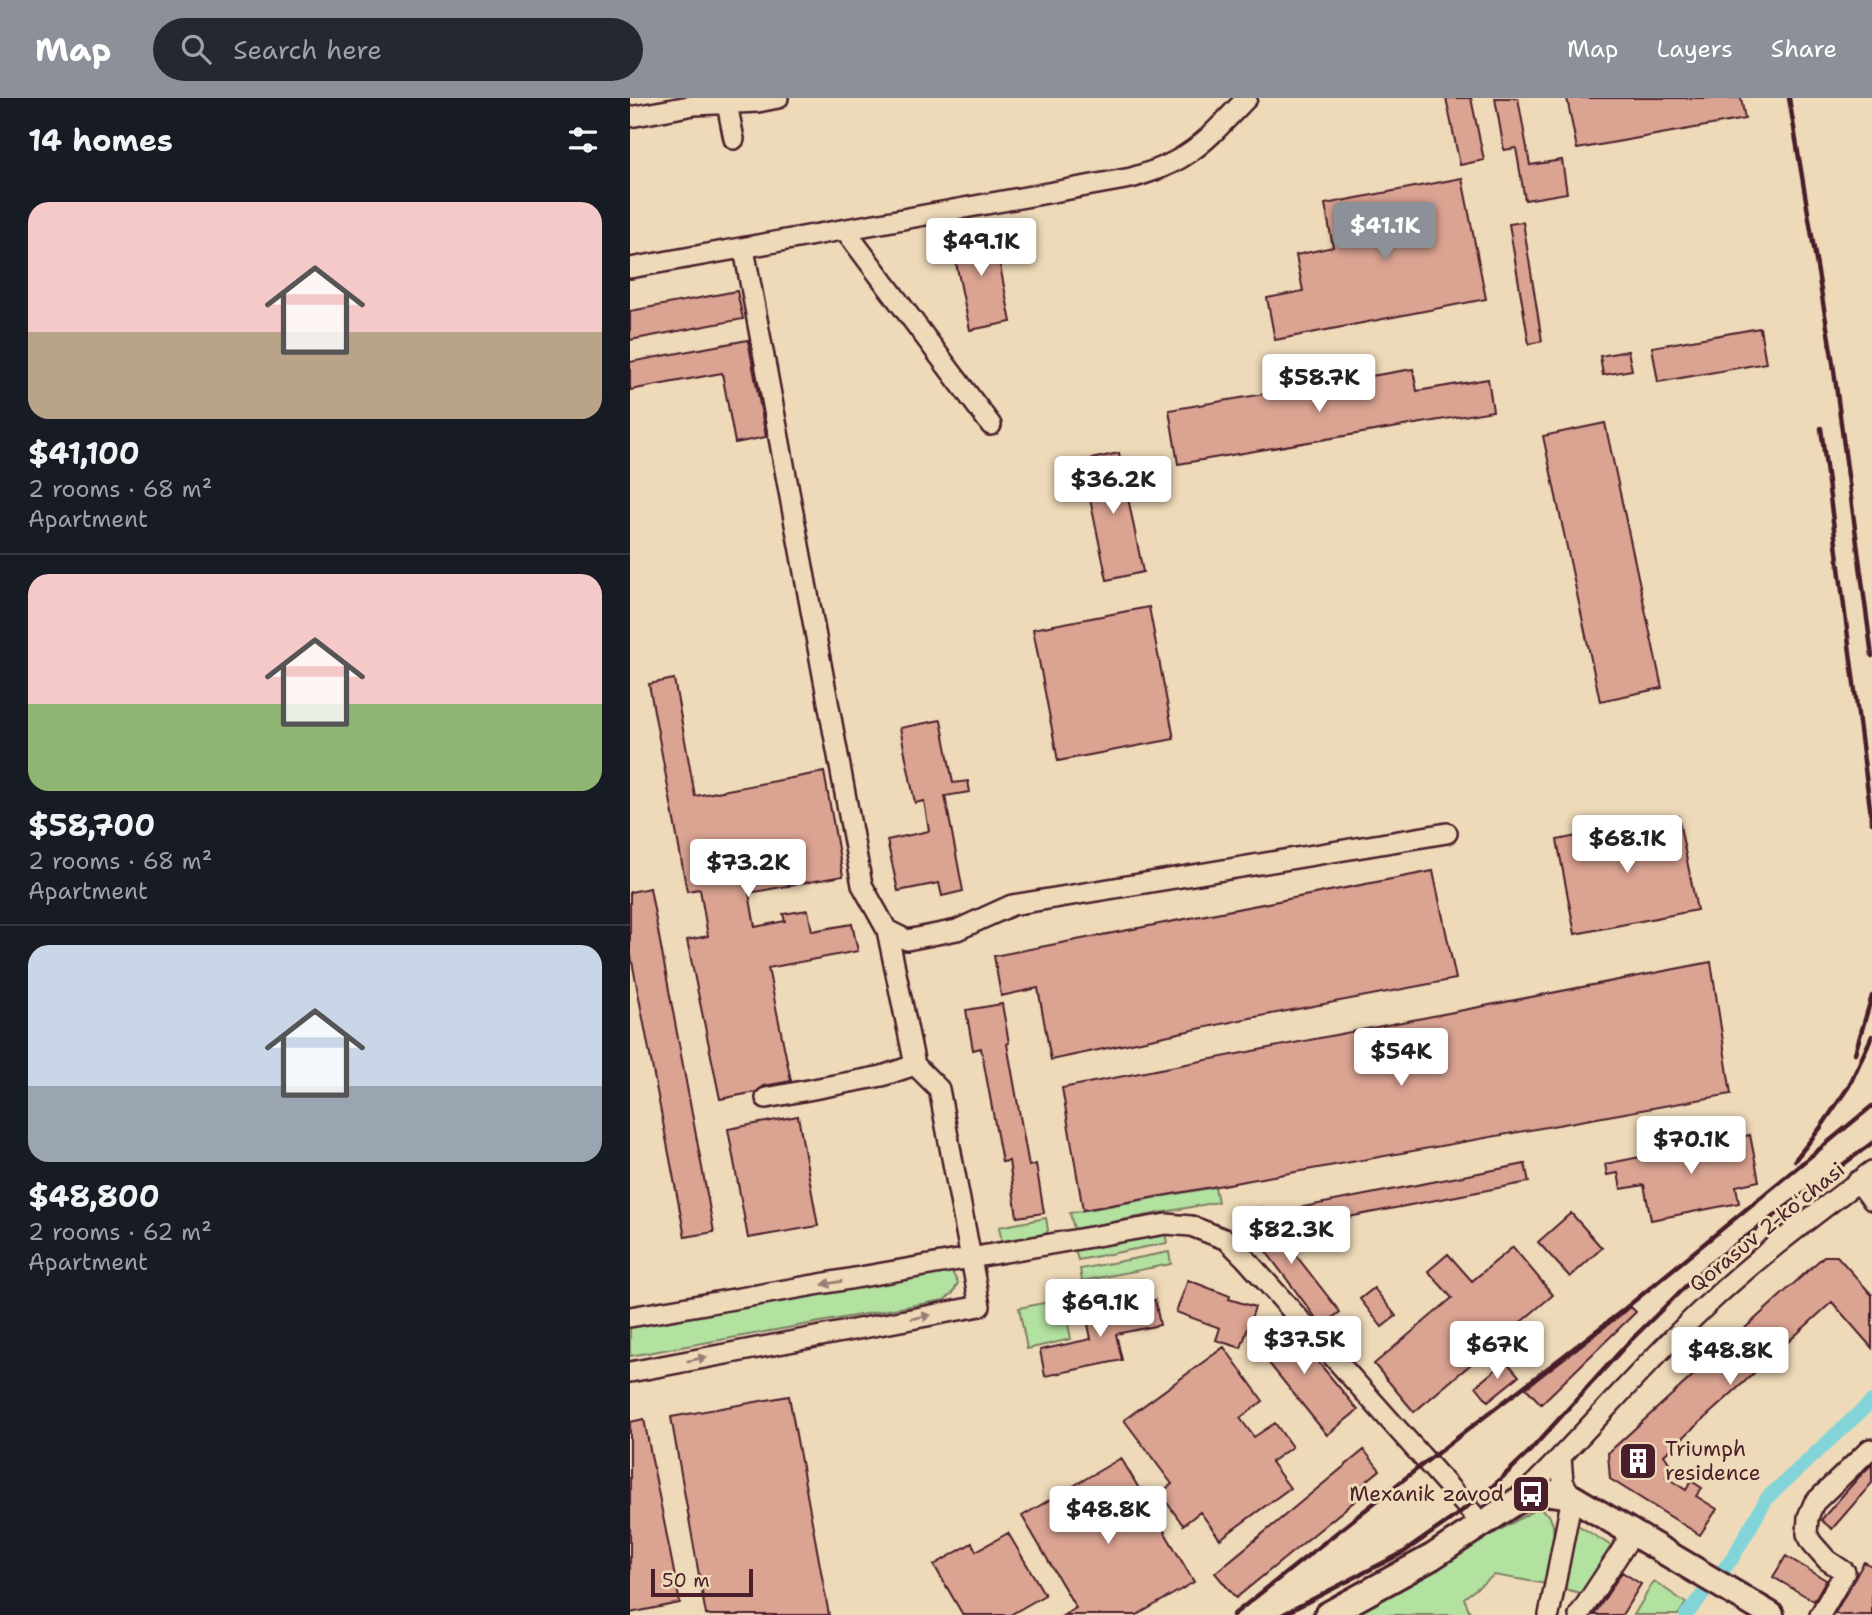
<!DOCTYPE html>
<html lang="en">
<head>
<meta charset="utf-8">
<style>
  :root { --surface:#171b24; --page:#242831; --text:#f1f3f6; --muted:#9ea1a6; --line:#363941; --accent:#8c9099 }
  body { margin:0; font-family:"Shantell Sans",sans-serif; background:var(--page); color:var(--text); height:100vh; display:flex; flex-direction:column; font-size:26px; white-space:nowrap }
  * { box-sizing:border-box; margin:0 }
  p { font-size:23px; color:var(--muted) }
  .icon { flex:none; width:38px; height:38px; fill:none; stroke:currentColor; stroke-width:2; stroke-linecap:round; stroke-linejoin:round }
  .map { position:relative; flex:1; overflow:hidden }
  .sheet { display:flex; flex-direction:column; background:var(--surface); width:630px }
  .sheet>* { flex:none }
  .scale { position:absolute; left:21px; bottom:18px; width:102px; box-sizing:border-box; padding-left:7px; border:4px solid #4a1f2b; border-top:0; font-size:19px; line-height:24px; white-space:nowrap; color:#4a1f2b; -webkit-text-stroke:5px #eedab8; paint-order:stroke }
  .price { position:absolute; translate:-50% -60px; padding:0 16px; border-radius:7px; background:#fff; color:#222; font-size:23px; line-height:46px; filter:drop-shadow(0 2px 4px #0008) }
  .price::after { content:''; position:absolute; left:50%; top:42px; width:21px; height:16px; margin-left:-10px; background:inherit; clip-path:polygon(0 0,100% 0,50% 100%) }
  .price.on { background:var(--accent); color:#fff }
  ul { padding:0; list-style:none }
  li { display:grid; align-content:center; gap:14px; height:371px; padding:0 28px }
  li+li { border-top:2px solid var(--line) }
  li span { display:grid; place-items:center; height:217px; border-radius:21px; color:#555 }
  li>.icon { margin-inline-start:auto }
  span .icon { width:126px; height:126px; fill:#fffc; stroke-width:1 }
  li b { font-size:30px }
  h2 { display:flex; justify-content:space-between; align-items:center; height:84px; padding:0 28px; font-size:30px }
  header { display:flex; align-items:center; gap:42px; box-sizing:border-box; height:98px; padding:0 35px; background:var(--accent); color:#fff }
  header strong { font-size:33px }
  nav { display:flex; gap:38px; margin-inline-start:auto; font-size:24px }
  .search { width:490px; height:63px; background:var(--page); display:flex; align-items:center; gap:18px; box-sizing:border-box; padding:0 24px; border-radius:38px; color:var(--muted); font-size:26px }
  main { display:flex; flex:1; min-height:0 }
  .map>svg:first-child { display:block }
  .green { fill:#b2e1a0; stroke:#7e8066; stroke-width:2 }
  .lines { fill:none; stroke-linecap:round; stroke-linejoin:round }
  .canal { stroke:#83d4d9; stroke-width:14 }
  .building { fill:#daa392; stroke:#4a1f2b; stroke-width:2 }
  .minor-casing { stroke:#4a1f2b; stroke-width:24 }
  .major-casing { stroke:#4a1f2b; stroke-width:30 }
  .minor { stroke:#eedab8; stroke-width:19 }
  .major { stroke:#eedab8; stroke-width:24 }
  .rail { stroke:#4a1f2b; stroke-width:4.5 }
  .oneway { fill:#9c7c72 }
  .labels { text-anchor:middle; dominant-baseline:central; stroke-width:6; stroke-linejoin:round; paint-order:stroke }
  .street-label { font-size:21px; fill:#4a1f2b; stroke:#eedab8 }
  .poi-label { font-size:21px; fill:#4a1f2b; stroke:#eedab8; text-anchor:start }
</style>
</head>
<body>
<header>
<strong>Map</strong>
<div class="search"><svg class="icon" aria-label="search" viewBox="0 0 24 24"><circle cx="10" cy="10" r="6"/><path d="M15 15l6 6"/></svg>Search here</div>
<nav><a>Map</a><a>Layers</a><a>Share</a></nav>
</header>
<main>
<section class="sheet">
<h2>14 homes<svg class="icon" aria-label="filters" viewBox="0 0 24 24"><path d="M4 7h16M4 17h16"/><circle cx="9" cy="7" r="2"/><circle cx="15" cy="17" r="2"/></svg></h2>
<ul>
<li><span style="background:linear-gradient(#f6c9c9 60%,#b9a48a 0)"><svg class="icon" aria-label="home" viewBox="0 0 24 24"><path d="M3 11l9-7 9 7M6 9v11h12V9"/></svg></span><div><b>$41,100</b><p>2 rooms · 68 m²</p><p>Apartment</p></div></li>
<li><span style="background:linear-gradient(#f6c9c9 60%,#8fb573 0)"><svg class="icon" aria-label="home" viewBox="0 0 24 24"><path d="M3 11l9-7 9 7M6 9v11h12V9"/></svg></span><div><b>$58,700</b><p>2 rooms · 68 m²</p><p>Apartment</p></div></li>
<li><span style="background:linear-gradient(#c9d6e8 65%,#9aa5b1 0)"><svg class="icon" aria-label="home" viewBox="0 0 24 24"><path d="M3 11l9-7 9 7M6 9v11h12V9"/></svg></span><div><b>$48,800</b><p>2 rooms · 62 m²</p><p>Apartment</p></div></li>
</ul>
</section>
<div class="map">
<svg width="1242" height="1517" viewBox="0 0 1242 1517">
  <rect width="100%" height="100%" fill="#eedab8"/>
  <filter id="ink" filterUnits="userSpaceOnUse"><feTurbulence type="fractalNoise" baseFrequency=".0143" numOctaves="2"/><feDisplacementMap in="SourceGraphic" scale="14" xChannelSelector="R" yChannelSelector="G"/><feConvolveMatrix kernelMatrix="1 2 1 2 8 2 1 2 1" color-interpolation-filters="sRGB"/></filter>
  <g filter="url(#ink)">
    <path class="green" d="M 585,1089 L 588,1104 L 444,1131 L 440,1115 Z
      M 416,1120 L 418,1132 L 416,1136 L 372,1144 L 369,1129 Z
      M 535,1134 L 537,1145 L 448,1162 L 445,1151 Z
      M 539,1154 L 541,1166 L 452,1183 L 450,1171 Z
      M 315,1172 L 322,1174 L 328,1185 L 323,1195 L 314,1202 L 0,1258 L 0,1226 Z
      M 433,1201 L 441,1241 L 397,1251 L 389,1210 Z
      M 910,1411 L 919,1417 L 923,1427 L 924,1442 L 917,1486 L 864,1477 L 834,1500 L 841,1517 L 722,1517 L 905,1412 Z
      M 946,1426 L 983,1449 L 955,1496 L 930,1490 Z
      M 1024,1483 L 1056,1505 L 1048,1517 L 1004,1517 Z"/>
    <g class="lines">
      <path class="canal" d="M 1056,1517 L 1102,1461 L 1137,1400 L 1242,1303"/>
    </g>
    <path class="building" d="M 816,0 L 841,0 L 854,62 L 830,67 Z
      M 865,0 L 888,0 L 900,67 L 932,62 L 937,95 L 895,102 L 886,50 L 874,52 Z
      M 937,0 L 1111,0 L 1115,21 L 947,51 Z
      M 832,80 L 856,201 L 645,242 L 637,200 L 673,193 L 666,157 L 703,149 L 695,106 Z
      M 893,124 L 912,243 L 899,246 L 879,126 Z
      M 362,127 L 381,224 L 340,232 L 320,136 Z
      M 107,193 L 113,221 L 0,242 L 0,213 Z
      M 1130,230 L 1136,265 L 1028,284 L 1022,249 Z
      M 118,242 L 136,339 L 105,345 L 92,275 L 0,292 L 0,264 Z
      M 998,253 L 1002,272 L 973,277 L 970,258 Z
      M 783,271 L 787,293 L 858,281 L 863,313 L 548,366 L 539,312 Z
      M 975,325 L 1032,590 L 970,603 L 913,338 Z
      M 489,355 L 513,474 L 477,482 L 452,363 Z
      M 519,509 L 544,641 L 428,663 L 403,531 Z
      M 44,581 L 65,698 L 194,674 L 213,778 L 119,795 L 125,829 L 155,823 L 153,816 L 178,812 L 182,833 L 222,826 L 228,853 L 138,870 L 161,983 L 134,988 L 126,994 L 90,1001 L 57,842 L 78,838 L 70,791 L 57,793 L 19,586 Z
      M 311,622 L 323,685 L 338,683 L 340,694 L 315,698 L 333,793 L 312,798 L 309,785 L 268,793 L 257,742 L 299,733 L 294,703 L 285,705 L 270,630 Z
      M 1048,718 L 1067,812 L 945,836 L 927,742 Z
      M 803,773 L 826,881 L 615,921 L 421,962 L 408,890 L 371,898 L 364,858 Z
      M 20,790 L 84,1134 L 55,1139 L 0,853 L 0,794 Z
      M 1081,864 L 1101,996 L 453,1112 L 432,990 Z
      M 372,906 L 379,945 L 377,946 L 399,1068 L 406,1066 L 414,1115 L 387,1119 L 379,1063 L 372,1064 L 351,950 L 343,952 L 336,912 Z
      M 168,1018 L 188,1128 L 118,1140 L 98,1031 Z
      M 1120,1037 L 1129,1083 L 1106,1088 L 1109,1105 L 1021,1122 L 1014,1087 L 991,1091 L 988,1075 L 977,1077 L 975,1066 Z
      M 895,1066 L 899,1084 L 672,1128 L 668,1110 Z
      M 633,1109 L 650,1132 L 647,1133 L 710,1214 L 692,1228 L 613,1123 Z
      M 941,1115 L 972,1150 L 940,1179 L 908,1144 Z
      M 883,1149 L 923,1197 L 784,1314 L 744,1266 L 822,1200 L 798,1173 L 818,1156 L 842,1183 Z
      M 1194,1158 L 1207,1158 L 1242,1197 L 1242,1250 L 1202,1204 L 1034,1357 L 1042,1369 L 1036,1379 L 1056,1392 L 1061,1383 L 1072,1390 L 1066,1398 L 1087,1411 L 1070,1437 L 980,1381 L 978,1355 Z
      M 558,1182 L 600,1198 L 599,1201 L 625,1209 L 611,1250 L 586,1242 L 590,1230 L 546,1214 Z
      M 744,1190 L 766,1218 L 752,1229 L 730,1201 Z
      M 525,1202 L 530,1227 L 486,1236 L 492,1262 L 415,1278 L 410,1252 L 461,1241 L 456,1216 Z
      M 1001,1209 L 1006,1214 L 911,1306 L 896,1290 Z
      M 651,1219 L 728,1312 L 697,1337 L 621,1243 Z
      M 594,1249 L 633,1303 L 610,1320 L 624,1339 L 645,1325 L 662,1349 L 641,1364 L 660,1390 L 590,1441 L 570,1414 L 553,1427 L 530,1395 L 542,1386 L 494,1322 Z
      M 876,1263 L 889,1278 L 858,1303 L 846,1288 Z
      M 159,1298 L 199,1517 L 76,1517 L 41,1319 Z
      M 14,1321 L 50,1505 L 0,1515 L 0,1324 Z
      M 734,1352 L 750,1372 L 721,1396 L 726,1402 L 606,1500 L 585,1475 Z
      M 491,1360 L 564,1484 L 507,1517 L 434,1517 L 446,1510 L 392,1418 Z
      M 1242,1366 L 1242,1385 L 1202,1431 L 1191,1422 L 1228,1380 Z
      M 378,1435 L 415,1497 L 380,1517 L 333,1517 L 304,1467 L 342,1445 L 346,1453 Z
      M 1156,1458 L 1196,1482 L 1184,1503 L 1143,1479 Z
      M 1234,1464 L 1242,1468 L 1242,1517 L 1209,1517 L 1205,1515 Z
      M 992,1474 L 1011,1486 L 992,1517 L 964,1517 Z"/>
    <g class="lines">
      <defs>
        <path id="minor" d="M 97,6 L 104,41
          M 0,19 L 64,7 L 128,4 L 148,0
          M 215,132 L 361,327
          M 114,151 L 232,787 L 257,832 L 277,842 L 327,832 L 382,807 L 817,735
          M 0,170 L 501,80 C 520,74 540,68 557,56 C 580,41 598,19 617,0
          M 136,1000 L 252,978 L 285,967 L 257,832
          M 1228,1083 L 1242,1102
          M 0,1219 L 536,1126 L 561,1128 L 597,1142 L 615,1160 L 853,1427
          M 0,1274 L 350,1208 L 309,991 L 285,967
          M 890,1400 C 955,1337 1013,1266 1080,1204 C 1130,1157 1187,1115 1242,1073
          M 919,1517 L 942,1399 L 933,1384 L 931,1360
          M 949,1517 L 1003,1435
          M 1190,1517 L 1215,1474 L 1197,1462 L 1182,1445 L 1177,1436 L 1178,1419 L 1184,1405 L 1240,1351"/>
        <path id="major" d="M 697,1517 L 802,1459 L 887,1403 C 906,1393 922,1393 942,1399 L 1141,1517"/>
      </defs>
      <use href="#minor" class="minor-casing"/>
      <use href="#major" class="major-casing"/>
      <use href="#minor" class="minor"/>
      <use href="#major" class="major"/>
      <path class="rail" d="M 1159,0 L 1203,265 L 1242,558
        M 1191,330 L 1242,725
        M 1225,955 L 1242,898
        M 1165,1062 L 1191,1029 L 1219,988 L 1242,938
        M 603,1517 L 797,1363 L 992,1213 L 1242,1008
        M 652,1517 L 774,1454 L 824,1419 L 861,1390 L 898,1355 L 997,1246 L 1074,1170 L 1242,1045"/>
    </g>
    <defs><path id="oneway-solid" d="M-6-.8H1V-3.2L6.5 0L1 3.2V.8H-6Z" transform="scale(1.75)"/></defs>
    <g class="oneway">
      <use href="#oneway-solid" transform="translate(202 1185) rotate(170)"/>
      <use href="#oneway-solid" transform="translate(291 1219) rotate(-11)"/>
      <use href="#oneway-solid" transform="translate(67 1261) rotate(-11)"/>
    </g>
  </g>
  <defs>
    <symbol id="building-square" viewBox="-11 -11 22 22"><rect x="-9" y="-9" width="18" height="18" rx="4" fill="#4a1f2b" stroke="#eedab8"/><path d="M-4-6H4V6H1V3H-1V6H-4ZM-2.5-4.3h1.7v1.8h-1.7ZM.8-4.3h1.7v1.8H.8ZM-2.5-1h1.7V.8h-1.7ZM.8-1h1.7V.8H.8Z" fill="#fff"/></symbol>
    <symbol id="bus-square" viewBox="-11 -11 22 22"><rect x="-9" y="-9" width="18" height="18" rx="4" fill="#4a1f2b" stroke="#eedab8"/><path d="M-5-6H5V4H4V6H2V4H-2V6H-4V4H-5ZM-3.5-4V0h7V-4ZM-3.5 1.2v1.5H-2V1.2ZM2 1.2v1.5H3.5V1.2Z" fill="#fff"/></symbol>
  </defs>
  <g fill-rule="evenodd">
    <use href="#building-square" x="986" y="1341" width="44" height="44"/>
    <use href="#bus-square" x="879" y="1374" width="44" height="44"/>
  </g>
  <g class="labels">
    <g class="street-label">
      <text transform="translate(1137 1129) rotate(-39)">Qorasuv 2-koʻchasi</text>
    </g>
    <g class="poi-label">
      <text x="1035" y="1351">Triumph<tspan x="1035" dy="24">residence</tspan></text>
      <text x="874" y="1396" text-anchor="end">Mexanik zavod</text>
    </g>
  </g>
</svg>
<div class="scale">50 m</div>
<b class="price on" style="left:755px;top:164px">$41.1K</b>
<b class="price" style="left:351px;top:180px">$49.1K</b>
<b class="price" style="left:689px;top:316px">$58.7K</b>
<b class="price" style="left:483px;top:418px">$36.2K</b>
<b class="price" style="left:997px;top:777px">$68.1K</b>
<b class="price" style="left:118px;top:801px">$73.2K</b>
<b class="price" style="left:771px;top:990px">$54K</b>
<b class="price" style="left:1061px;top:1078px">$70.1K</b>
<b class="price" style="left:661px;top:1168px">$82.3K</b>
<b class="price" style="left:470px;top:1241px">$69.1K</b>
<b class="price" style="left:674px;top:1278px">$37.5K</b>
<b class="price" style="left:867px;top:1283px">$67K</b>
<b class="price" style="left:1100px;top:1289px">$48.8K</b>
<b class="price" style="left:478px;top:1448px">$48.8K</b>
</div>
</main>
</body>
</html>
